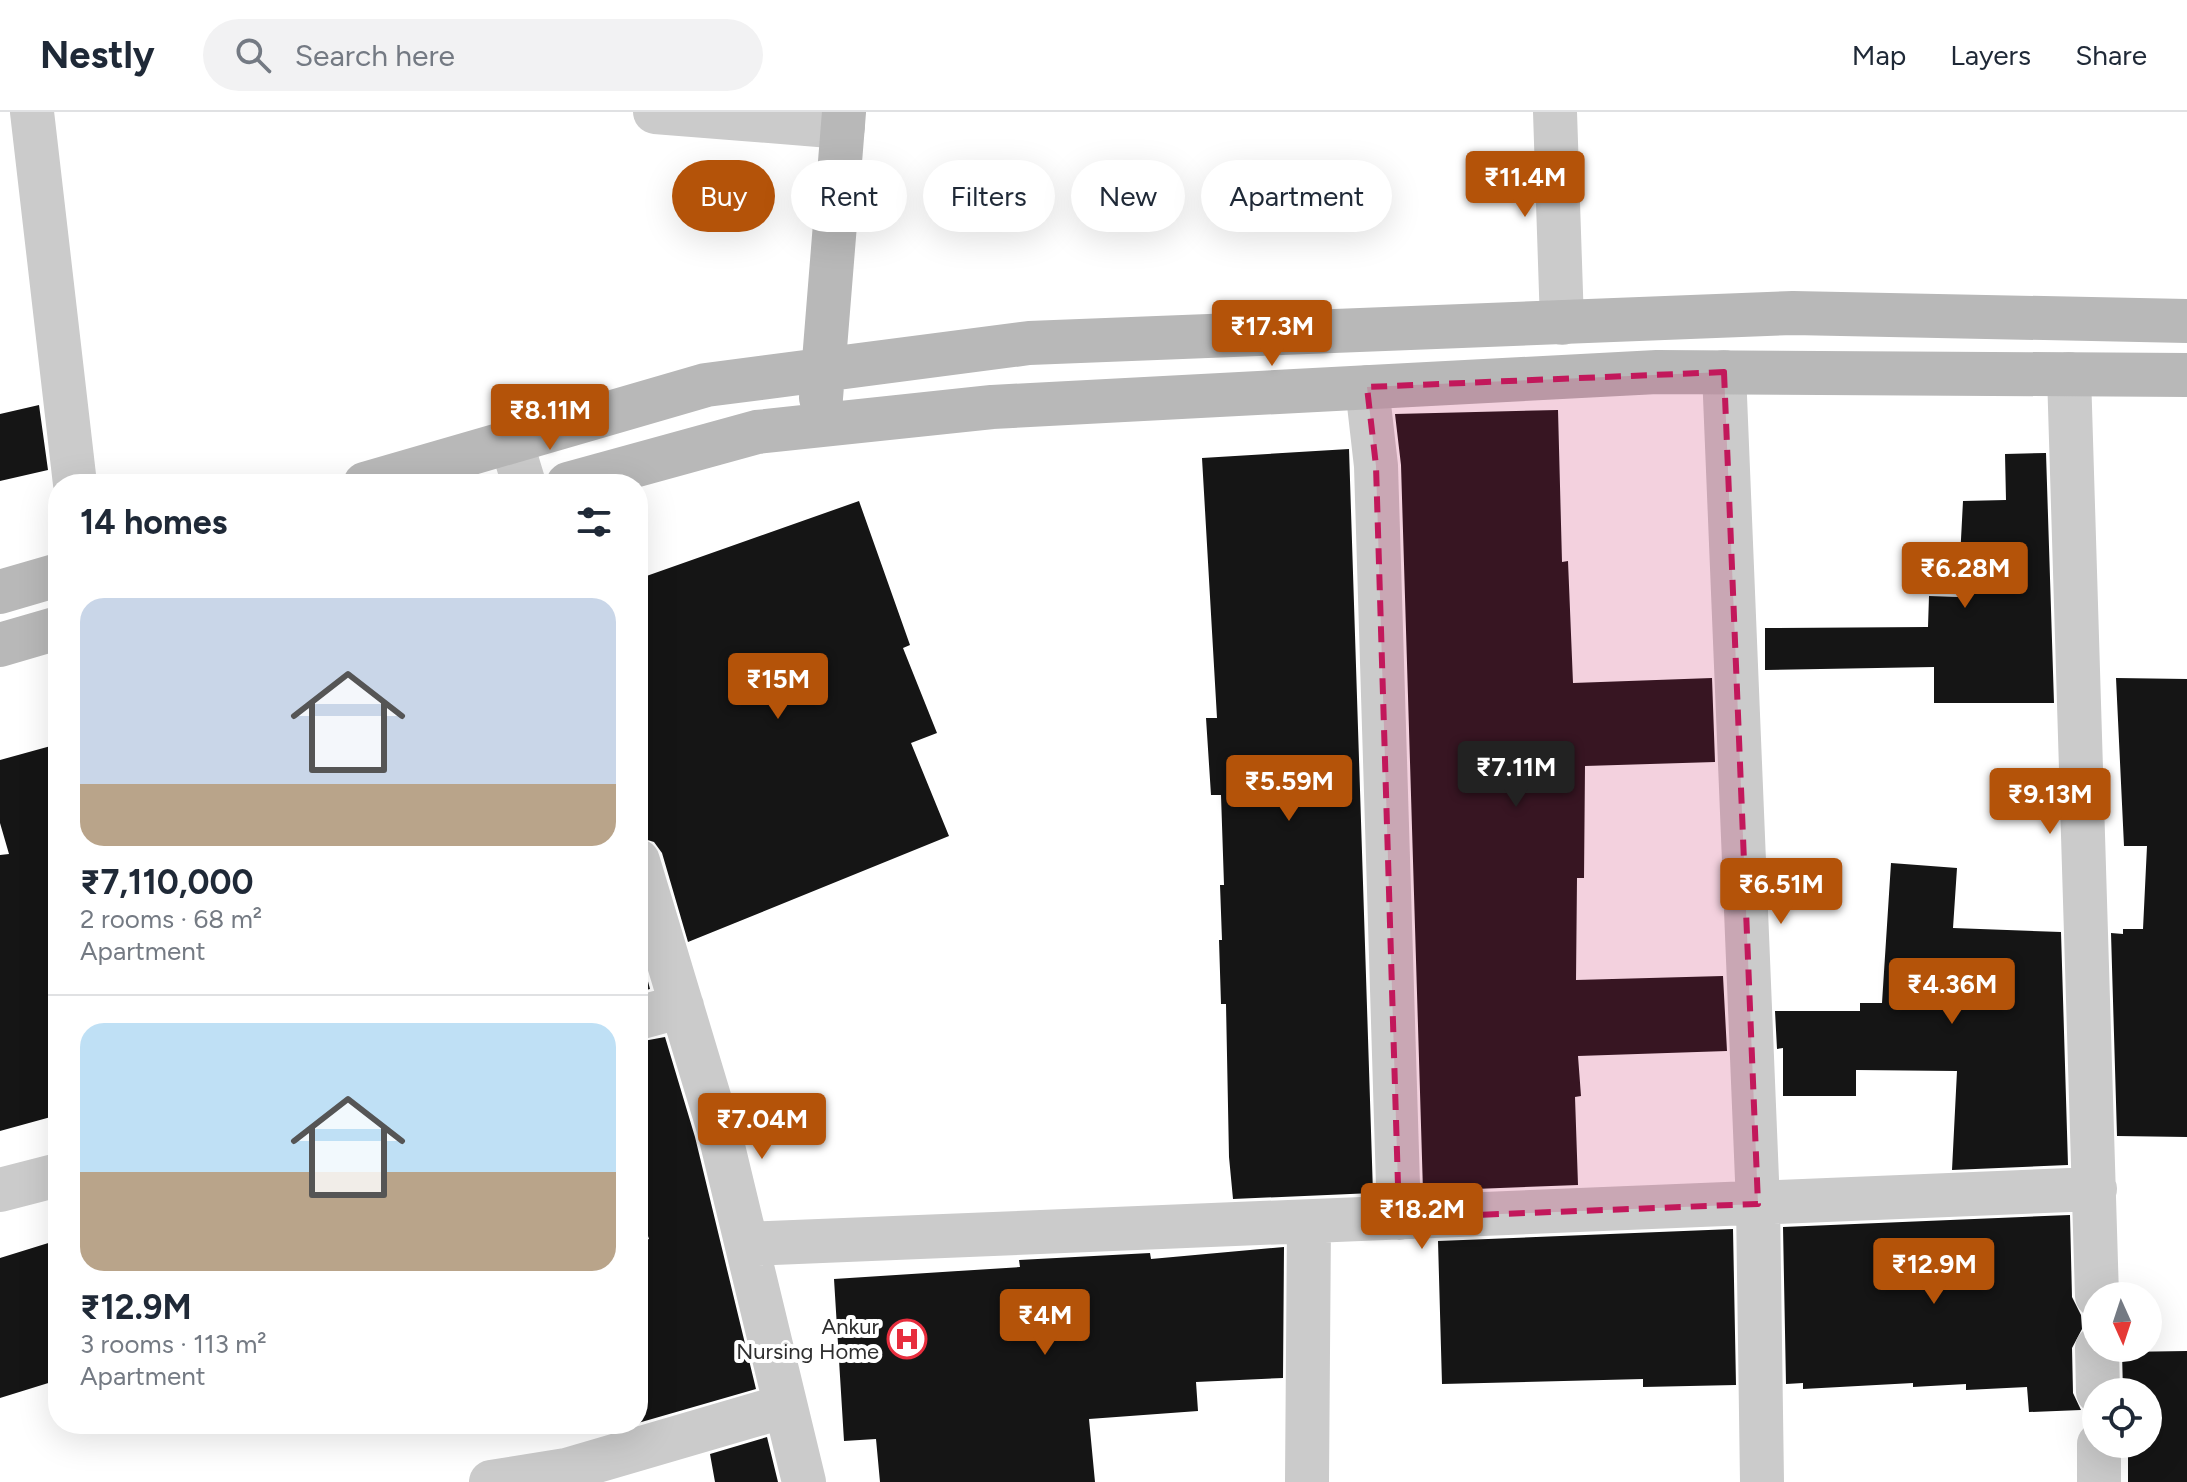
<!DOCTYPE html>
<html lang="en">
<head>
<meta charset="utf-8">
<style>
  :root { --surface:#fff; --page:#f2f2f3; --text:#1f2937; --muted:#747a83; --line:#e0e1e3; --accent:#b45309 }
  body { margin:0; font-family:Figtree,sans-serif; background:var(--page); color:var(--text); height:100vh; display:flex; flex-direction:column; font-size:30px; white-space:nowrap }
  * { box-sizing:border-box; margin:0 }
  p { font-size:26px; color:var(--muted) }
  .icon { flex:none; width:44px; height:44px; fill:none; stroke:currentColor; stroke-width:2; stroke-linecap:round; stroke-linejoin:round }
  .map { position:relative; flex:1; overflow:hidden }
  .side { position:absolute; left:48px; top:362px; width:600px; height:960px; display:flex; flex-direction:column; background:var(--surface); border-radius:32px; box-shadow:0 8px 32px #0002 }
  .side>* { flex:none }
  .banner { position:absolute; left:672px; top:48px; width:760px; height:72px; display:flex; gap:16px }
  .needle { width:52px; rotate:177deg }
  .buttons { position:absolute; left:2082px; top:1170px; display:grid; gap:16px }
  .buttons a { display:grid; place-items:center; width:80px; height:80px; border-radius:50%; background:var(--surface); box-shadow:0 8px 32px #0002; font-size:40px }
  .price { position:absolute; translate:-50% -68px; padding:0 18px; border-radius:8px; background:var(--accent); color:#fff; font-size:26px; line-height:52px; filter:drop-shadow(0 2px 4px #0008) }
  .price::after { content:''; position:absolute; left:50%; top:48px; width:24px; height:18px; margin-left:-12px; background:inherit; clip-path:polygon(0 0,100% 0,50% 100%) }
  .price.current { background:#222; color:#fff }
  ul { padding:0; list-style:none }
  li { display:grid; align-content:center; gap:16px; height:424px; padding:0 32px }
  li+li { border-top:2px solid var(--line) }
  li span { display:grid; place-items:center; height:248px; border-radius:24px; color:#555 }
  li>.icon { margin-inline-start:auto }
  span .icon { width:144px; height:144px; fill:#fffc; stroke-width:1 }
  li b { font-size:34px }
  h2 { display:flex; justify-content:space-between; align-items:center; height:96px; padding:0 32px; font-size:34px }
  .tag { padding:0 28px; border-radius:36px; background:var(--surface); box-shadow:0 8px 32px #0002; font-size:28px; line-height:72px }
  .tag.current { background:var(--accent); color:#fff }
  header { display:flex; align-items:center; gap:48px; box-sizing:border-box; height:112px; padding:0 40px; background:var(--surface); border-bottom:2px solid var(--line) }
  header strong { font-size:38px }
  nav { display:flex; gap:44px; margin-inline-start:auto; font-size:28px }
  .search { width:560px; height:72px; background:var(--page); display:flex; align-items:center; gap:20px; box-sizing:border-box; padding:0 28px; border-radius:44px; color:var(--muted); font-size:30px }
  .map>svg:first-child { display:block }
  .building { fill:#151515 }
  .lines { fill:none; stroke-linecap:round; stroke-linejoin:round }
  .street { stroke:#cbcbcb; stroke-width:44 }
  .secondary { stroke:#b8b8b8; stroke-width:44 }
  .marked { fill:#c2185b; fill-opacity:0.2; stroke:#c2185b; stroke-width:6; stroke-dasharray:16 10; stroke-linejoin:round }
  .labels { text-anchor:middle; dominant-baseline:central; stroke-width:8; stroke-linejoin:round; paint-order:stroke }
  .poi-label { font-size:22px; fill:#2e2e2e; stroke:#fff; text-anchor:end }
</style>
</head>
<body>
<header>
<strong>Nestly</strong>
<div class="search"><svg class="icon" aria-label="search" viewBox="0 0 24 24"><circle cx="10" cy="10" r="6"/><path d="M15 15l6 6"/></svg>Search here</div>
<nav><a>Map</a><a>Layers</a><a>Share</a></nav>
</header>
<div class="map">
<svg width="2187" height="1370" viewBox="0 0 2187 1370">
  <rect width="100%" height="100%" fill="#fff"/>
  <path class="building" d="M 39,293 L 48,358 L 0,369 L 0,302 Z
    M 1558,298 L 1562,450 L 1568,449 L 1573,571 L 1712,566 L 1715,650 L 1585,654 L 1584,766 L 1577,766 L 1576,868 L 1723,864 L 1727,939 L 1578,944 L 1581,984 L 1575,985 L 1578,1073 L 1423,1079 L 1401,353 L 1395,302 Z
    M 1349,337 L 1373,1081 L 1233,1087 L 1229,1045 L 1226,892 L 1221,892 L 1219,828 L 1222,828 L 1220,773 L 1224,773 L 1221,683 L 1211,683 L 1206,606 L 1217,606 L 1202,346 Z
    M 2046,341 L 2054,591 L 1934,591 L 1934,555 L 1765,558 L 1765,516 L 1928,515 L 1929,484 L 1958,485 L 1963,389 L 2006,388 L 2005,342 Z
    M 859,389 L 910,533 L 903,536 L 937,621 L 911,631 L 949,724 L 688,830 L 662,741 L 654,730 L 638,725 L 638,467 Z
    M 2116,566 L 2187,567 L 2187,1025 L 2117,1024 L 2111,821 L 2123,822 L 2123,817 L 2143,817 L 2147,734 L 2124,734 Z
    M 58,632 L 58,868 L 49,869 L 58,902 L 58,1003 L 0,1019 L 0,743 L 9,742 L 0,711 L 0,648 Z
    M 1891,751 L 1957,756 L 1953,816 L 2061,820 L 2068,1053 L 1952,1058 L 1957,959 L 1856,958 L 1856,984 L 1783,984 L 1783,936 L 1777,937 L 1775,899 L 1860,899 L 1860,891 L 1882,891 Z
    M 644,854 L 650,877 L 638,880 L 638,855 Z
    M 665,925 L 695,1025 L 756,1277 L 638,1311 L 638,1131 L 649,1127 L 638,1094 L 638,930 Z
    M 2070,1103 L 2072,1185 L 2081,1203 L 2082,1217 L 2072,1236 L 2073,1281 L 2081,1298 L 2029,1300 L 2027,1275 L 1966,1278 L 1966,1272 L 1913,1275 L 1913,1271 L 1803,1277 L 1803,1271 L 1786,1272 L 1783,1115 Z
    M 1733,1117 L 1736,1273 L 1643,1275 L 1643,1267 L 1442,1272 L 1438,1129 Z
    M 58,1128 L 58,1268 L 0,1286 L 0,1146 Z
    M 1284,1135 L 1283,1266 L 1196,1270 L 1198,1299 L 1089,1307 L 1095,1370 L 880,1370 L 876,1327 L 844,1329 L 834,1167 L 1020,1155 L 1019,1148 L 1150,1141 L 1151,1147 Z
    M 2187,1239 L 2187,1370 L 2128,1370 L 2128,1332 L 2148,1332 L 2148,1280 L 2123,1280 L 2122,1240 Z
    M 767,1325 L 778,1370 L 715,1370 L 710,1342 Z"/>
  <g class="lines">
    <path class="street" d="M 32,0 L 75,372
      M 655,0 L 843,15
      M 1555,0 L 1562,211
      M 1724,260 L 1758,1092 L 1762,1370
      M 2069,262 L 2097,1184
      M 1367,275 L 1376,354 L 1399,1106
      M 511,329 L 524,372
      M 638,749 L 719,1018 L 804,1370
      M 638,906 L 682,894
      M 0,1078 L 58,1063
      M 747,1132 L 2095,1077
      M 2097,1236 L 2098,1280
      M 2099,1332 L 2099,1370
      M 491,1370 L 566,1358 L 785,1294
      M 1307,1370 L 1309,1110"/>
    <path class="secondary" d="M 821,286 L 844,0
      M 365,372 L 706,273 L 1029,231 L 1793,201 L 2187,209
      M 568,372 L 757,320 L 992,295 L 1657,260 L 2187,263
      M 0,480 L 58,463
      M 0,533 L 58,516"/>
  </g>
  <path class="marked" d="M 1724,260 L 1758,1092 L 1399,1106 L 1376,354 L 1367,275 Z"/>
  <defs>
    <symbol id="hospital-ring" viewBox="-11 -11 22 22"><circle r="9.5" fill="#fff" stroke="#e72d3d" stroke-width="1.5"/><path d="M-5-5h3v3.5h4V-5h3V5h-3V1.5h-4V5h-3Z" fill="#e72d3d"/></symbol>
  </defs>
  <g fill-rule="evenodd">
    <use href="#hospital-ring" x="885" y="1205" width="44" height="44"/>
  </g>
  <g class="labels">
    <g class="poi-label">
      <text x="879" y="1214">Ankur<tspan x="879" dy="25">Nursing Home</tspan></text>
    </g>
  </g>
</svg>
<div class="buttons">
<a><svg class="needle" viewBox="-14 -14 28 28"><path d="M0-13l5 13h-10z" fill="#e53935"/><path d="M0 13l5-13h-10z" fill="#747a83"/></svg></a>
<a><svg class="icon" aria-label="locate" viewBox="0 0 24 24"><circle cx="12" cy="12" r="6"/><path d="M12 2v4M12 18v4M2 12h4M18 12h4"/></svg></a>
</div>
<b class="price" style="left:1525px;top:107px">₹11.4M</b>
<b class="price" style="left:1272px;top:256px">₹17.3M</b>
<b class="price" style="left:550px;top:340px">₹8.11M</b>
<b class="price" style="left:1965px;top:498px">₹6.28M</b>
<b class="price" style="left:778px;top:609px">₹15M</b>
<b class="price current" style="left:1516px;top:697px">₹7.11M</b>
<b class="price" style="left:1289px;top:711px">₹5.59M</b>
<b class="price" style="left:2050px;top:724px">₹9.13M</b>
<b class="price" style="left:1781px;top:814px">₹6.51M</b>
<b class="price" style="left:1952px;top:914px">₹4.36M</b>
<b class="price" style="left:762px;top:1049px">₹7.04M</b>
<b class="price" style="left:1422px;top:1139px">₹18.2M</b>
<b class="price" style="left:1934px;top:1194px">₹12.9M</b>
<b class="price" style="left:1045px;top:1245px">₹4M</b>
<div class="banner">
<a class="tag current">Buy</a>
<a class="tag">Rent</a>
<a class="tag">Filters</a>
<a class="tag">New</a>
<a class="tag">Apartment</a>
</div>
<section class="side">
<h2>14 homes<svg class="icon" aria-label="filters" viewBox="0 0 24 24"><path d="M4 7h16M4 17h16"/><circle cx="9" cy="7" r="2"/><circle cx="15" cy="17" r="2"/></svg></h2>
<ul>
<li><span style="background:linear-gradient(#c9d6e8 75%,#b9a48a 0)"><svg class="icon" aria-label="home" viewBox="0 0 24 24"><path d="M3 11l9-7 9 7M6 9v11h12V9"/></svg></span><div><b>₹7,110,000</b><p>2 rooms · 68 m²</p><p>Apartment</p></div></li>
<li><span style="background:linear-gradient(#bfe0f5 60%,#b9a48a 0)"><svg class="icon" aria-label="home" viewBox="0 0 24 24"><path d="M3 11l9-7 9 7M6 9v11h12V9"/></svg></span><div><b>₹12.9M</b><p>3 rooms · 113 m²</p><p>Apartment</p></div></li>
</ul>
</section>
</div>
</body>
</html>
